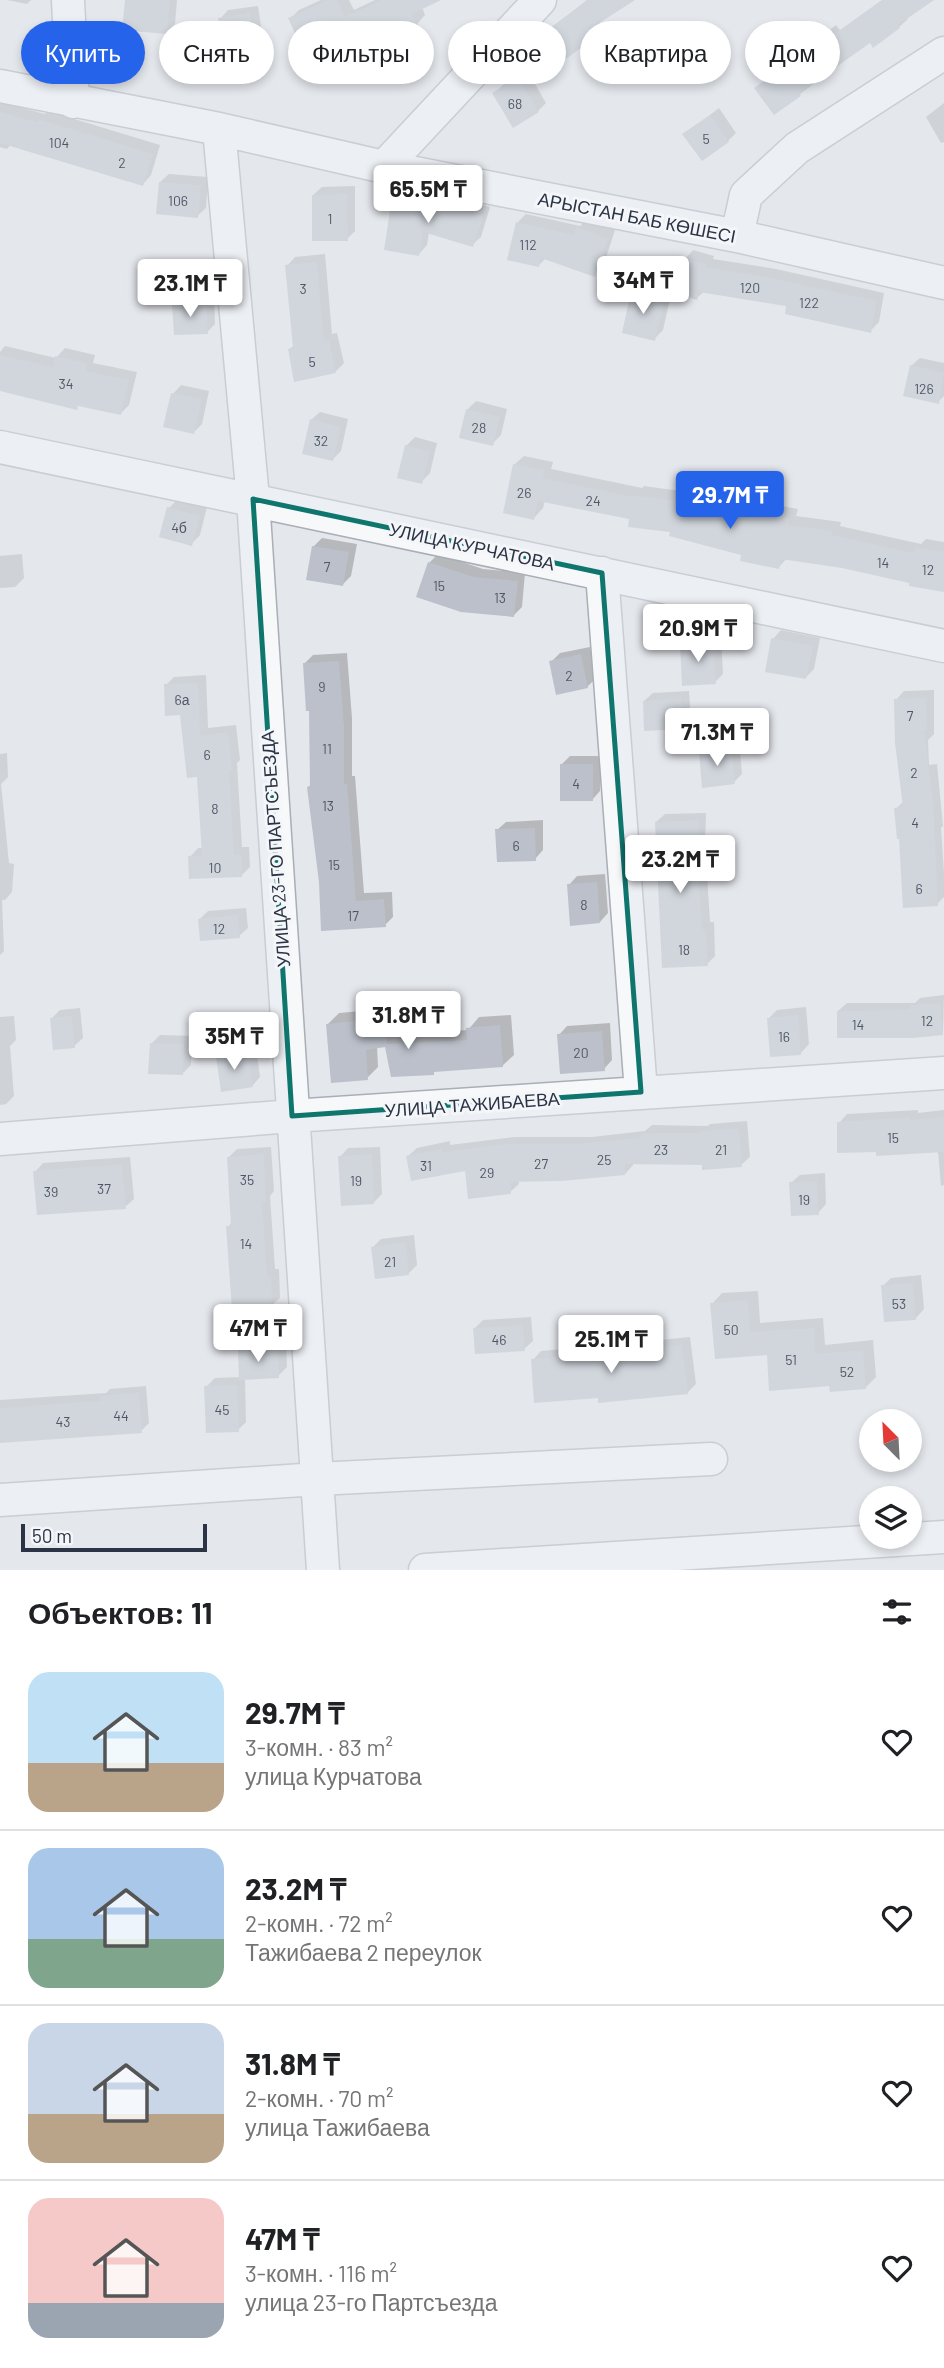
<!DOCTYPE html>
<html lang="ru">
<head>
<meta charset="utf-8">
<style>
  :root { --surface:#fff; --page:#f6f6f6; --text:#202124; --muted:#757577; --line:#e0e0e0; --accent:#2563eb }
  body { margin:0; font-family:Barlow,sans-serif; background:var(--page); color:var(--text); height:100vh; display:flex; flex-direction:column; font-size:26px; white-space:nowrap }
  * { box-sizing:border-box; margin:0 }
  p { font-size:23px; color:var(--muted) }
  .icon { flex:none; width:38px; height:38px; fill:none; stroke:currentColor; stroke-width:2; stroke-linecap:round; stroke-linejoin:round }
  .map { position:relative; height:1570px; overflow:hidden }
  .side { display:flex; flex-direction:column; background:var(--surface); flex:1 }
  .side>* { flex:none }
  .top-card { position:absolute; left:21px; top:21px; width:903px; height:63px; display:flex; gap:14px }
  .needle { width:46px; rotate:336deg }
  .buttons { position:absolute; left:859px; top:1409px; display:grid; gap:14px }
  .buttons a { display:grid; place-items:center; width:63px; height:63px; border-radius:50%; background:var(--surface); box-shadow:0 4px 10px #0003; font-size:35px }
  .scale { position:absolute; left:21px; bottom:18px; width:186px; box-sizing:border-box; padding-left:7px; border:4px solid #2b3445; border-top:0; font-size:19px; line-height:24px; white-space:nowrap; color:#2b3445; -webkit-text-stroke:5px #f4f6f9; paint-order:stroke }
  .price { position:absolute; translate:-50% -60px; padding:0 16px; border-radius:7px; background:#fff; color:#222; font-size:23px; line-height:46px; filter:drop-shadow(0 2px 4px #0008) }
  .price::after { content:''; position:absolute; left:50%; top:42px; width:21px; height:16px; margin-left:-10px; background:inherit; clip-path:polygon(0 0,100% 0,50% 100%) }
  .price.active { background:var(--accent); color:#fff }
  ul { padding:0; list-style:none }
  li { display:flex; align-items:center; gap:21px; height:175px; padding:0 28px }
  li+li { border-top:2px solid var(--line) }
  li span { display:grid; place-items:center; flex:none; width:196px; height:140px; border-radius:21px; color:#555 }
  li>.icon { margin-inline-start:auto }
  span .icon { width:84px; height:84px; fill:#fffc; stroke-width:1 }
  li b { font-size:30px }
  h2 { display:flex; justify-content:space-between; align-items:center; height:84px; padding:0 28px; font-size:30px }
  .pill { padding:0 24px; border-radius:32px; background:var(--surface); box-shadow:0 4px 10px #0003; font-size:24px; line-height:63px }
  .pill.active { background:var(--accent); color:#fff }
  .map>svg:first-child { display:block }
  .shadow { fill:#0003 }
  .building { fill:#bbc0ca }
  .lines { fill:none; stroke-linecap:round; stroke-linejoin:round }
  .minor-casing { stroke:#a9aeb7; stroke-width:35 }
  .minor { stroke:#f7f8fa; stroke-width:32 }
  .marked { fill:none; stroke:#0f766e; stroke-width:5; stroke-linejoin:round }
  .labels { text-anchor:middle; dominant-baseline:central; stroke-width:6; stroke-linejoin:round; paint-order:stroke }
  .number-label { font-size:14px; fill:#4f5766 }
  .street-label { font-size:18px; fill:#2b3445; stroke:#f4f6f9 }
</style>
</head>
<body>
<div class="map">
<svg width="944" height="1570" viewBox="0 0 944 1570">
  <rect width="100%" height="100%" fill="#e4e7ec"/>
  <path class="shadow" d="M 7,0 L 31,0 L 27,4 Z
    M 126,0 L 177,0 L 175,24 L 167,32 Z
    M 321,0 L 349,0 L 354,10 L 375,0 L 437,0 L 422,7 L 425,15 L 417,24 L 290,19 L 299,10 Z
    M 587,0 L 632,0 L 599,21 L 603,28 L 595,36 L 545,33 Z
    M 882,0 L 931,0 L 906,17 L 908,19 L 899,27 L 871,41 L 800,94 L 757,88 L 836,25 L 840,30 Z
    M 258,6 L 265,52 L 257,61 L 220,19 L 228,10 Z
    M 527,70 L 546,103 L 538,111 L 494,93 L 503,85 Z
    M 0,102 L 45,114 L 48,111 L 160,145 L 151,175 L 143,184 L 11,144 L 7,149 L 0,147 Z
    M 944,103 L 944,142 L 941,143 L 926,117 Z
    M 719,108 L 736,133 L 728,141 L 685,134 Z
    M 169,174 L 208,177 L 206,208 L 197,216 L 160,182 Z
    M 355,186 L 355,231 L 347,239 L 313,195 L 322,187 Z
    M 402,189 L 462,199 L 490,207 L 481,237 L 472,245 L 429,232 L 427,245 L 419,254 L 394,198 Z
    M 526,214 L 580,226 L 586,220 L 615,230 L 604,264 L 595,272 L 546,258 L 539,265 L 518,222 Z
    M 693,250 L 714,256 L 713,259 L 776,269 L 884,293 L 879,322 L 870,331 L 788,305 L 704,291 L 697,298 L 685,259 Z
    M 325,254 L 332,334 L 337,333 L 344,363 L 335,372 L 290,349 L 295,344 L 287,266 L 295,257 Z
    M 641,283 L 672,290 L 663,330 L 654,339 L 633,292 Z
    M 214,295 L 215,324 L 207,332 L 174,305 L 183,296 Z
    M 5,346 L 56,358 L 65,348 L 95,355 L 93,363 L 137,372 L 129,405 L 121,413 L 80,404 L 76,408 L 0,390 L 0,352 Z
    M 920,358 L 944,363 L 944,396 L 938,402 L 911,366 Z
    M 181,385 L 209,391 L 202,424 L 194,432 L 173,394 Z
    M 476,401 L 507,409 L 501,435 L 492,444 L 467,410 Z
    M 320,412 L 348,419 L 341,451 L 332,460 L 311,420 Z
    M 415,437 L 437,443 L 430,473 L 421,482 L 406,446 Z
    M 524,456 L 553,462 L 551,469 L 642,488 L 644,486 L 695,493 L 754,509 L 761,502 L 798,509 L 796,516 L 841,522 L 840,526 L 921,544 L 926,539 L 944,542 L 944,590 L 843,566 L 787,558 L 779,567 L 631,518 L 545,500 L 543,508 L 534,518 L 514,465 Z
    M 177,500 L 207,507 L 200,535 L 191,544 L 169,508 Z
    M 322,538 L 357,544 L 351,576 L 343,584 L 313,547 Z
    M 22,554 L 24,578 L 15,587 L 0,588 L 0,556 Z
    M 438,554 L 483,569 L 525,573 L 522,607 L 514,615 L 429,563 Z
    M 781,630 L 820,638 L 814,669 L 806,677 L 773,639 Z
    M 721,634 L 723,674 L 715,682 L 682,644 L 690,636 Z
    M 590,647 L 596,678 L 587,687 L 551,662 L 560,653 Z
    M 347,653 L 352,718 L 352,776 L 355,776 L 364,893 L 392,892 L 393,917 L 385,925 L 320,882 L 308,787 L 312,784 L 311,709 L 304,664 L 313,655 Z
    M 206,675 L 208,728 L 236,725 L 240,760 L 237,763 L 242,847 L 249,847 L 250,867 L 242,875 L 190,857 L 198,848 L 203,848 L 198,775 L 181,713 L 166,685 L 174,677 Z
    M 934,690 L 934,734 L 928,740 L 929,765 L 937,764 L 943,826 L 941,828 L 944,873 L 944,897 L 937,904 L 900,837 L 896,809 L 904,801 L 896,700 L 904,691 Z
    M 689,691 L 691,719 L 682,727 L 644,701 L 653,693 Z
    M 739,740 L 742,774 L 734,782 L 701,752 L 709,744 Z
    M 7,753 L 8,777 L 1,784 L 9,863 L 14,864 L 12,892 L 5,900 L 2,900 L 4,951 L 0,955 L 0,754 Z
    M 570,756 L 601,756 L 600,791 L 592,800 L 562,764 Z
    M 706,813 L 705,843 L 710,922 L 714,922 L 715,956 L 707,964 L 656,822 L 665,814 Z
    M 543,820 L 543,850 L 535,859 L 497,830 L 506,822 Z
    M 605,874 L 608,913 L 600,922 L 569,885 L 577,876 Z
    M 246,908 L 248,928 L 239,936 L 200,919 L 208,911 Z
    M 944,995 L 943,1033 L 838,1011 L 847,1003 L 915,1003 L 920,998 Z
    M 806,1007 L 809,1044 L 801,1053 L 769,1018 L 777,1010 Z
    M 80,1008 L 83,1038 L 74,1046 L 52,1018 L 60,1010 Z
    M 395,1008 L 398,1034 L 468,1030 L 479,1017 L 511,1015 L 514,1055 L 502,1066 L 437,1070 L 433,1073 L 386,1045 L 377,1046 L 378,1067 L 367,1078 L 328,1024 L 339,1013 Z
    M 14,1016 L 16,1040 L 10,1046 L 14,1096 L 6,1104 L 0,1105 L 0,1017 Z
    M 610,1023 L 612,1060 L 604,1069 L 559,1035 L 567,1026 Z
    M 160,1035 L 192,1036 L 191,1065 L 182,1074 L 152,1043 Z
    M 256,1045 L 260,1077 L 252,1086 L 218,1058 L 226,1049 Z
    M 918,1110 L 918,1113 L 944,1110 L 944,1185 L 941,1186 L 938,1151 L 878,1150 L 839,1123 L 847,1114 Z
    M 747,1121 L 750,1157 L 741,1165 L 633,1162 L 633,1165 L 625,1174 L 518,1180 L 519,1184 L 510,1192 L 466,1169 L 408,1156 L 417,1148 L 450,1141 L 450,1145 L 515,1137 L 592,1137 L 645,1131 L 652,1125 L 708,1126 L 710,1124 Z
    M 271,1147 L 274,1191 L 270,1196 L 275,1269 L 279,1269 L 280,1298 L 271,1306 L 228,1227 L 232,1222 L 229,1157 L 237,1149 Z
    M 380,1147 L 382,1194 L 374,1202 L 340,1157 L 348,1148 Z
    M 130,1157 L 134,1199 L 125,1207 L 35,1172 L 43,1163 Z
    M 825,1173 L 826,1204 L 818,1213 L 791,1183 L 800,1175 Z
    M 414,1235 L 417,1265 L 409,1273 L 373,1247 L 381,1239 Z
    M 921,1275 L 924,1309 L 916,1318 L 883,1286 L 891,1278 Z
    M 758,1291 L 760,1323 L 823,1318 L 825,1345 L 873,1340 L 876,1377 L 866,1387 L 769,1353 L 712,1304 L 722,1293 Z
    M 531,1317 L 533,1341 L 524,1349 L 475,1328 L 483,1320 Z
    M 690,1337 L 696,1384 L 687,1393 L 599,1396 L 533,1360 L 541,1351 L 598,1346 L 602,1343 L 638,1338 L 639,1342 Z
    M 286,1339 L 287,1367 L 278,1376 L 245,1378 L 246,1422 L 238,1430 L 206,1387 L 215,1378 L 241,1377 L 240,1349 L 248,1341 Z
    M 146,1386 L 149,1423 L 141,1431 L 0,1441 L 0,1400 L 106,1393 L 110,1389 Z"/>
  <path class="building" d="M 125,0 L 170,0 L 167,34 L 122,30 Z
    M 328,0 L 337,0 L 345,17 L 381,0 L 441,0 L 412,14 L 418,25 L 383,41 L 375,24 L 306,57 L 288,18 Z
    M 588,0 L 635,0 L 590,29 L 596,37 L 563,61 L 543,33 Z
    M 883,0 L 934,0 L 898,25 L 900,28 L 873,48 L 870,43 L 799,93 L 801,96 L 774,115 L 754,88 L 802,54 L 800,51 L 827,32 L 831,37 Z
    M 250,13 L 258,62 L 225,67 L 218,18 Z
    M 518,78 L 539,112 L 513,128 L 492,93 Z
    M 0,112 L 37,122 L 38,119 L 153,154 L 143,186 L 0,143 Z
    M 710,115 L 729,142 L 702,161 L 682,134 Z
    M 159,182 L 201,185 L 198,218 L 156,214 Z
    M 347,194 L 348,241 L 312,241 L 312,195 Z
    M 392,197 L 452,206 L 483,216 L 473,247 L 423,232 L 419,256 L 384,250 Z
    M 516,222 L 574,235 L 576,227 L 608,238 L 595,277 L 541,258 L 539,267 L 507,260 Z
    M 683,258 L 706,264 L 706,267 L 767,277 L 877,301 L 871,333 L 785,314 L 786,306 L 699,292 L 697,300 L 674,293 Z
    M 317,262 L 324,341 L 329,340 L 336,373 L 294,382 L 288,349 L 293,347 L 285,265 Z
    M 631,291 L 665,298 L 655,341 L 622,333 Z
    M 206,302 L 208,334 L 174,335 L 172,304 Z
    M 0,355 L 53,367 L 55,356 L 87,363 L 86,371 L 129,380 L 121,415 L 78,406 L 77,410 L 0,391 Z
    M 910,365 L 944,373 L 939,404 L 903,396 Z
    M 171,393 L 202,399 L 194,434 L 163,427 Z
    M 466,409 L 500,417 L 493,446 L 459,438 Z
    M 310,419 L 341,427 L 333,461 L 302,454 Z
    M 405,445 L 430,451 L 422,484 L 397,478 Z
    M 513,464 L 544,470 L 543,478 L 633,497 L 633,495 L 685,502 L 748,519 L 750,510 L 790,518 L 788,525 L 832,531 L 832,535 L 914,553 L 915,547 L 944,552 L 944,592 L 909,586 L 909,583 L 842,568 L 781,559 L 779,569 L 740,561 L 741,555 L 669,536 L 670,532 L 628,527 L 629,519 L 538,501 L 534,520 L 503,513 Z
    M 167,507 L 200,516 L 192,546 L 159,537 Z
    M 312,546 L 349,552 L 343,586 L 306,580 Z
    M 428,562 L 474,577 L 518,581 L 514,617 L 461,612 L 416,597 Z
    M 771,638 L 813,646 L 806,679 L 765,672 Z
    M 713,641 L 716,684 L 682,686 L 680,644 Z
    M 581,654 L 588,688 L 556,695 L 549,661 Z
    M 339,661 L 344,727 L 344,784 L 347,783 L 356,901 L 384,899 L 386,927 L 321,931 L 319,882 L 307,787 L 310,786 L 309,711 L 306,711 L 303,663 Z
    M 198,683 L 200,735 L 228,732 L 232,770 L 229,771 L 234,855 L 242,855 L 242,877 L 189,879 L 188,856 L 202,856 L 197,777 L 187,778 L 180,715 L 165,716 L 164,684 Z
    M 681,698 L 683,729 L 644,731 L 643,701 Z
    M 926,698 L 927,730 L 924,730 L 933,801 L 938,906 L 903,908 L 899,839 L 897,839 L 894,808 L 903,807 L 895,743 L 894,699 Z
    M 731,748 L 735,784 L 702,788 L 699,751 Z
    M 560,764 L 593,764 L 593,801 L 560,801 Z
    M 699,820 L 699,852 L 697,852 L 702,930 L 706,930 L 708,966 L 662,968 L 655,822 Z
    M 535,828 L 536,861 L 497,862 L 495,829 Z
    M 597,882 L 600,923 L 570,926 L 567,884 Z
    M 238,915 L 240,938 L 200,941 L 198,919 Z
    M 940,1003 L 943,1035 L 913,1038 L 837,1038 L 837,1011 L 910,1010 L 910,1005 Z
    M 798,1015 L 801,1055 L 770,1057 L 767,1018 Z
    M 72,1016 L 75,1048 L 53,1050 L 50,1018 Z
    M 385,1018 L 387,1044 L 467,1040 L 466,1028 L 500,1025 L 503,1067 L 434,1072 L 434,1075 L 391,1077 L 385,1047 L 366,1050 L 368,1080 L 331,1083 L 326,1024 Z
    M 602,1031 L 605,1071 L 560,1074 L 557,1034 Z
    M 150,1043 L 184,1044 L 183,1075 L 148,1074 Z
    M 248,1053 L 253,1087 L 221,1092 L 216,1057 Z
    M 910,1117 L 910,1120 L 944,1117 L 944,1152 L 876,1156 L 876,1152 L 837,1153 L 837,1122 Z
    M 739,1129 L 742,1167 L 702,1170 L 702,1165 L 625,1164 L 625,1175 L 561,1181 L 510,1182 L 511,1194 L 468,1199 L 465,1171 L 411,1181 L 406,1156 L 442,1149 L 442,1152 L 505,1144 L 584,1144 L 584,1143 L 641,1138 L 641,1133 L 700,1133 L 700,1131 Z
    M 264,1154 L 266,1202 L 262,1202 L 267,1277 L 271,1277 L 272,1308 L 232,1310 L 226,1226 L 231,1226 L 227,1157 Z
    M 372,1154 L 374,1204 L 341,1206 L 338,1156 Z
    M 122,1164 L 126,1209 L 37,1215 L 33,1171 Z
    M 817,1181 L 819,1215 L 791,1216 L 789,1182 Z
    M 406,1242 L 409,1275 L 375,1279 L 371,1247 Z
    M 913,1283 L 916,1320 L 884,1322 L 881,1285 Z
    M 748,1300 L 750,1332 L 814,1328 L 815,1354 L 863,1350 L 866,1389 L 830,1392 L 829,1386 L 769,1391 L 767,1355 L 715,1359 L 710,1303 Z
    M 523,1325 L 525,1351 L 475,1354 L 473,1328 Z
    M 682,1345 L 688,1394 L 598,1403 L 598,1398 L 534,1403 L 531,1359 L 592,1354 L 592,1351 L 630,1346 L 631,1350 Z
    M 278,1347 L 279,1378 L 239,1380 L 238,1349 Z
    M 237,1385 L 239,1432 L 206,1433 L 204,1386 Z
    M 139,1393 L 142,1433 L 0,1443 L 0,1408 L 101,1401 L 100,1396 Z"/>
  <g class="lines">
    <defs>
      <path id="minor" d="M 68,0 L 73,102
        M 0,86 L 219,129 L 384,167 L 737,236 L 944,283
        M 219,129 L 253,499 L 323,1570
        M 384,167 L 540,0
        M 737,236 L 746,195 L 797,148 L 944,53
        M 0,447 L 944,646
        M 602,573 L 641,1092
        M 0,1139 L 292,1116 L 944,1073
        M 0,1500 L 317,1479 L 711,1459
        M 425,1570 L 944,1537"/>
    </defs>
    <use href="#minor" class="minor-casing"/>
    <use href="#minor" class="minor"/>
  </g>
  <path d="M0 0H944V1570H0ZM 253,499 L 602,573 L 641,1092 L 292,1116 Z" fill="#e4e7ec" fill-opacity=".55" fill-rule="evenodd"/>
  <path class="marked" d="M 253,499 L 602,573 L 641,1092 L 292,1116 Z"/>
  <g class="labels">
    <g class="number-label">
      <text x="515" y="103">68</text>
      <text x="706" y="138">5</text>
      <text x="59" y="142">104</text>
      <text x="122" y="162">2</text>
      <text x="178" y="200">106</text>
      <text x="330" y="218">1</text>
      <text x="528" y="244">112</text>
      <text x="750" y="287">120</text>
      <text x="303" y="288">3</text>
      <text x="809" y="302">122</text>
      <text x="312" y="361">5</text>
      <text x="66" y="383">34</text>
      <text x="924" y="388">126</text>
      <text x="479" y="427">28</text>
      <text x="321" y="440">32</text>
      <text x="524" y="492">26</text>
      <text x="593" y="500">24</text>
      <text x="179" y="527">4б</text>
      <text x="883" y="562">14</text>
      <text x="327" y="566">7</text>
      <text x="928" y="569">12</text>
      <text x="439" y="585">15</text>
      <text x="500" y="597">13</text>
      <text x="569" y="675">2</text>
      <text x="322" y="686">9</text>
      <text x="182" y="699">6а</text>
      <text x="910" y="715">7</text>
      <text x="327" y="748">11</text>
      <text x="207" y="754">6</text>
      <text x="914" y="772">2</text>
      <text x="576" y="783">4</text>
      <text x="328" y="805">13</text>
      <text x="215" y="808">8</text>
      <text x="915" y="822">4</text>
      <text x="516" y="845">6</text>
      <text x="334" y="864">15</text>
      <text x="215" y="867">10</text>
      <text x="919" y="888">6</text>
      <text x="584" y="904">8</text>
      <text x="353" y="915">17</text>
      <text x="219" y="928">12</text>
      <text x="684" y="949">18</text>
      <text x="927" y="1020">12</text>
      <text x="858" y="1024">14</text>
      <text x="784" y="1036">16</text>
      <text x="581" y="1052">20</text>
      <text x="893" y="1137">15</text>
      <text x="661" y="1149">23</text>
      <text x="721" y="1149">21</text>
      <text x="604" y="1159">25</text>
      <text x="541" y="1163">27</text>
      <text x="426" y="1165">31</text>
      <text x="487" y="1172">29</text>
      <text x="247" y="1179">35</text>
      <text x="356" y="1180">19</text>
      <text x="104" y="1188">37</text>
      <text x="51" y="1191">39</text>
      <text x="804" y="1199">19</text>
      <text x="246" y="1243">14</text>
      <text x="390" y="1261">21</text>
      <text x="899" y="1303">53</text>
      <text x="731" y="1329">50</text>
      <text x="499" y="1339">46</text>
      <text x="791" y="1359">51</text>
      <text x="847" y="1371">52</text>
      <text x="222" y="1409">45</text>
      <text x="121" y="1415">44</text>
      <text x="63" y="1421">43</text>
    </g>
    <g class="street-label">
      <text transform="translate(637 217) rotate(11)">АРЫСТАН БАБ КӨШЕСІ</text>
      <text transform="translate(472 546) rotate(12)">УЛИЦА КУРЧАТОВА</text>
      <text transform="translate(275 849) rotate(-94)">УЛИЦА 23-ГО ПАРТСЪЕЗДА</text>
      <text transform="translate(472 1104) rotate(-4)">УЛИЦА ТАЖИБАЕВА</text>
    </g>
  </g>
</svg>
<div class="buttons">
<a><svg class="needle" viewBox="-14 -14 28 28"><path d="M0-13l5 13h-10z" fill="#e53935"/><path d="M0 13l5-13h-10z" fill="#757577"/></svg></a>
<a><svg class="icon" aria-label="layers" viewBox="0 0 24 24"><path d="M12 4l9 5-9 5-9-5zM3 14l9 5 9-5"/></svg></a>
</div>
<div class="scale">50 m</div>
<b class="price" style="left:428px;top:225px">65.5M ₸</b>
<b class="price" style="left:643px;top:316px">34M ₸</b>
<b class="price" style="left:190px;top:319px">23.1M ₸</b>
<b class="price active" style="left:730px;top:531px">29.7M ₸</b>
<b class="price" style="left:698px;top:664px">20.9M ₸</b>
<b class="price" style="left:717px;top:768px">71.3M ₸</b>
<b class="price" style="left:680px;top:895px">23.2M ₸</b>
<b class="price" style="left:408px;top:1051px">31.8M ₸</b>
<b class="price" style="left:234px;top:1072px">35M ₸</b>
<b class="price" style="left:258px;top:1364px">47M ₸</b>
<b class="price" style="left:611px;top:1375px">25.1M ₸</b>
<div class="top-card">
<a class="pill active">Купить</a>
<a class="pill">Снять</a>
<a class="pill">Фильтры</a>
<a class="pill">Новое</a>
<a class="pill">Квартира</a>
<a class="pill">Дом</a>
</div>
</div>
<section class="side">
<h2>Объектов: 11<svg class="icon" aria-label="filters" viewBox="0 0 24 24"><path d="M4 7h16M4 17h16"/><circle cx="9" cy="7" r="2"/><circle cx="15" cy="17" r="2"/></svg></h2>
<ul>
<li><span style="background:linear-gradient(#bfe0f5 65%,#b9a48a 0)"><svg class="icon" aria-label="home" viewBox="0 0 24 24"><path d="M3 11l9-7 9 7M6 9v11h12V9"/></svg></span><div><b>29.7M ₸</b><p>3-комн. · 83 m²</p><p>улица Курчатова</p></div><svg class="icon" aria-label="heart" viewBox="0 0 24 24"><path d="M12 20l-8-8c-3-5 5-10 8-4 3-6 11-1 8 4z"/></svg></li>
<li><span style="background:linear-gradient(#a9c7e8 65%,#7fa58c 0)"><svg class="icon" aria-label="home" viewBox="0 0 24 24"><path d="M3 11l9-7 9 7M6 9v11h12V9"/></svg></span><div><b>23.2M ₸</b><p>2-комн. · 72 m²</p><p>Тажибаева 2 переулок</p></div><svg class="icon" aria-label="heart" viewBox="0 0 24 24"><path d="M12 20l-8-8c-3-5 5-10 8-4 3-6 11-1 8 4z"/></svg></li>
<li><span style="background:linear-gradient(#c9d6e8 65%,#b9a48a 0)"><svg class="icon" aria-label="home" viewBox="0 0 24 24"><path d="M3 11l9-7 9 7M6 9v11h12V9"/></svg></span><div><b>31.8M ₸</b><p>2-комн. · 70 m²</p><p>улица Тажибаева</p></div><svg class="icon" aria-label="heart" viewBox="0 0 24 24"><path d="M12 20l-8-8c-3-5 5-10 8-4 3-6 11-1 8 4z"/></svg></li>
<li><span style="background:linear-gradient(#f6c9c9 75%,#9aa5b1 0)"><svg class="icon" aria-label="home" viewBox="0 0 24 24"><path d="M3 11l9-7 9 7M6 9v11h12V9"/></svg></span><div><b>47M ₸</b><p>3-комн. · 116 m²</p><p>улица 23-го Партсъезда</p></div><svg class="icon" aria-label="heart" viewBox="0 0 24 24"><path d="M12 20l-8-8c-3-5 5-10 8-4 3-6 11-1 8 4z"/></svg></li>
</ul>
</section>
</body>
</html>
